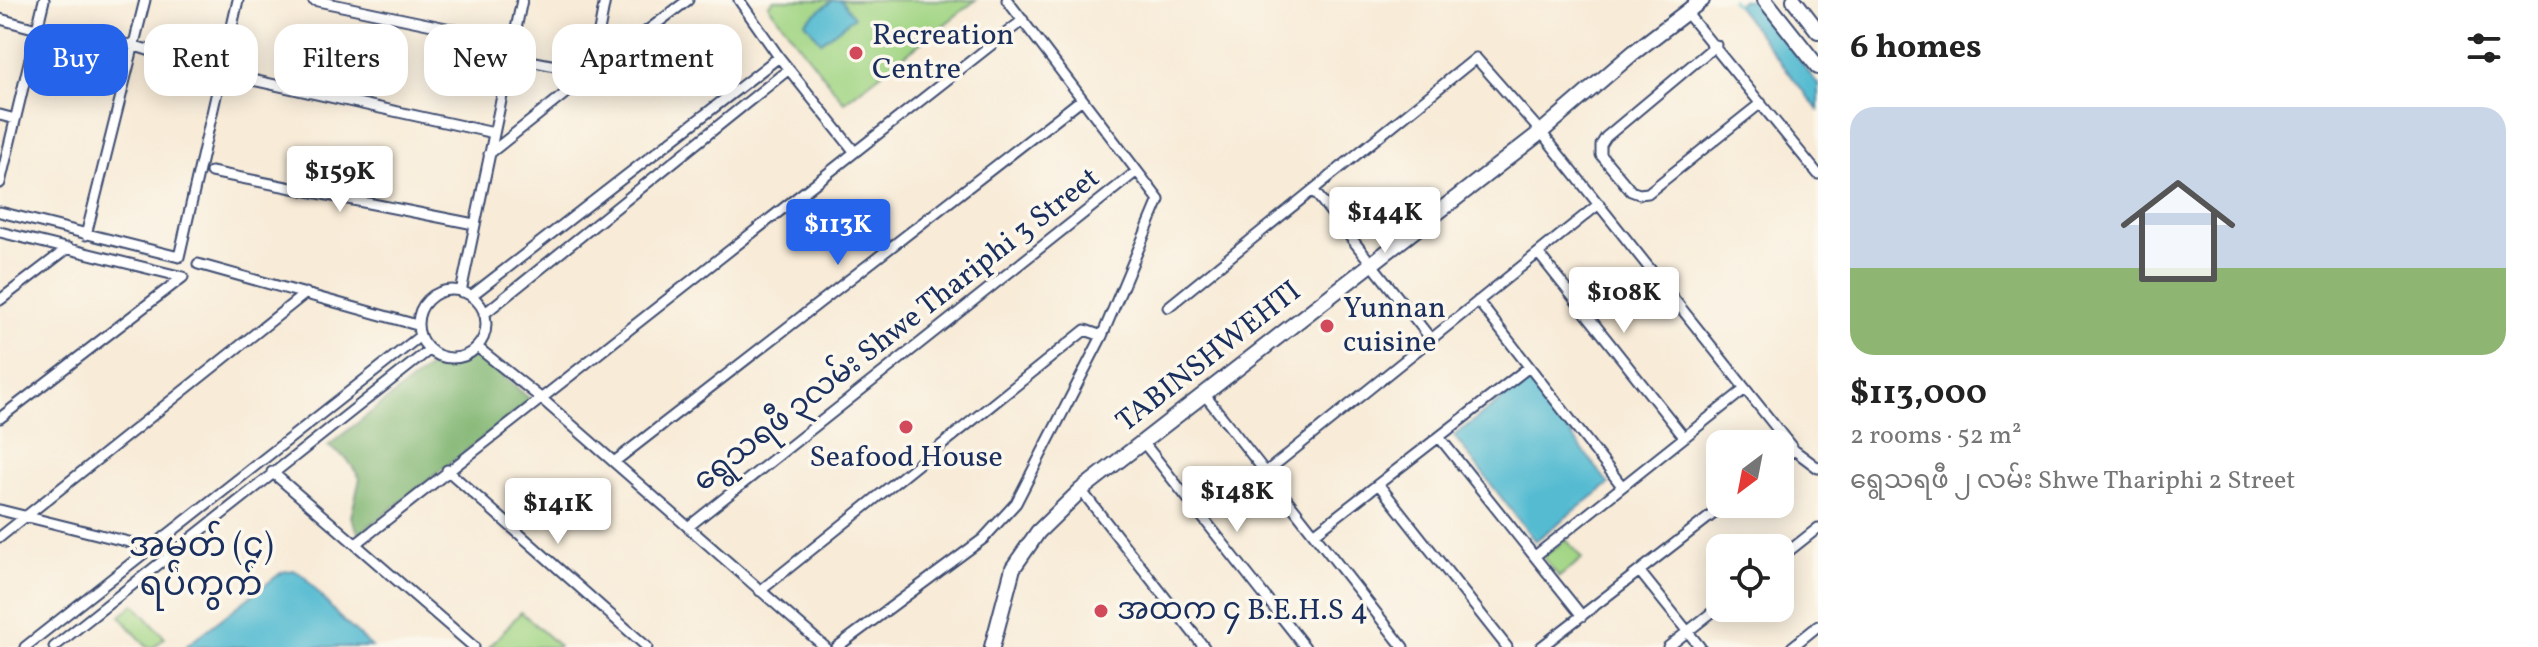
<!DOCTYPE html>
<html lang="en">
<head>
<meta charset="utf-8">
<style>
  :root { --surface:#fff; --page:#f2f2f2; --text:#222; --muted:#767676; --line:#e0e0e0; --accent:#2563eb }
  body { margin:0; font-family:Vollkorn,"Noto Sans Myanmar",serif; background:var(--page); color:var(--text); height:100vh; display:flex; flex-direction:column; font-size:30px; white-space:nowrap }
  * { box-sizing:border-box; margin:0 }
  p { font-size:26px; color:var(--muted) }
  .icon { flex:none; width:44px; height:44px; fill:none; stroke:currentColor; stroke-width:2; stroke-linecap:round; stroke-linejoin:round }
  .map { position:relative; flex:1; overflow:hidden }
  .panel { display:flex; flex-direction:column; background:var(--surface); width:720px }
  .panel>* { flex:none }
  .banner { position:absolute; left:24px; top:24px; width:760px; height:72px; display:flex; gap:16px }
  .needle { width:52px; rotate:212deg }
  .buttons { position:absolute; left:1706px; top:430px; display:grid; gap:16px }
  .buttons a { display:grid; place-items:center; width:88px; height:88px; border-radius:16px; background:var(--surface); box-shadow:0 4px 20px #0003; font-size:40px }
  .price { position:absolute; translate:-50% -68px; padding:0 18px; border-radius:8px; background:#fff; color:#222; font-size:26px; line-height:52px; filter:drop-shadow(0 2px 4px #0008) }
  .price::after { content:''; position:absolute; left:50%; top:48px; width:24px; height:18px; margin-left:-12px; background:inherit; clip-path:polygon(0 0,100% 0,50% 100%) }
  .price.current { background:var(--accent); color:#fff }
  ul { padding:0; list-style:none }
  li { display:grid; align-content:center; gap:16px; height:424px; padding:0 32px }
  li+li { border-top:2px solid var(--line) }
  li span { display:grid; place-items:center; height:248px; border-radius:24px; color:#555 }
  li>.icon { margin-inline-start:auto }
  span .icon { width:144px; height:144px; fill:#fffc; stroke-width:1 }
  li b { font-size:34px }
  h2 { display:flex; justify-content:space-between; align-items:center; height:96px; padding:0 32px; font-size:34px }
  .tag { padding:0 28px; border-radius:24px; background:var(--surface); box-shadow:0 4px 20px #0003; font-size:28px; line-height:72px }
  .tag.current { background:var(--accent); color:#fff }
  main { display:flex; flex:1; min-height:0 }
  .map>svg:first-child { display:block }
  .green { fill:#a2d584; stroke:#5e8271; stroke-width:2 }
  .forest { fill:#81b672; stroke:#4e7268; stroke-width:2 }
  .water { fill:#54bbd1; stroke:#387598; stroke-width:2 }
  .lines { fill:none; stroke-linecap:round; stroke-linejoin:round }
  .stream { stroke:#54bbd1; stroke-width:3 }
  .street-casing { stroke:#3c4b70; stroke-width:13 }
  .secondary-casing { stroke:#3c4b70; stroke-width:18 }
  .primary-casing { stroke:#3c4b70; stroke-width:18 }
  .street { stroke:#fff; stroke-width:9 }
  .secondary { stroke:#fff; stroke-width:14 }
  .primary { stroke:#fff; stroke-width:14 }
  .poi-dot { fill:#d1495b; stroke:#fbf7ec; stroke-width:3 }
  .labels { text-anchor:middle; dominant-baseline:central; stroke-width:7; stroke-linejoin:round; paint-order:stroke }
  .poi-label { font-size:30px; fill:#1b2f5e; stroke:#fbf7ec; text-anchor:start }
  .street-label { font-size:30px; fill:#1b2f5e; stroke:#fbf7ec }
  .quarter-label { font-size:34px; fill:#1b2f5e; stroke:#fbf7ec }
</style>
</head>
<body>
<main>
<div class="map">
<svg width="1818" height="647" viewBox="0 0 1818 647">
  <rect width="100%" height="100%" fill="#fbf7ec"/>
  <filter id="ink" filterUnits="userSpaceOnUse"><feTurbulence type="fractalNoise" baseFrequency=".0125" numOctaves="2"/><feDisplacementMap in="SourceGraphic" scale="16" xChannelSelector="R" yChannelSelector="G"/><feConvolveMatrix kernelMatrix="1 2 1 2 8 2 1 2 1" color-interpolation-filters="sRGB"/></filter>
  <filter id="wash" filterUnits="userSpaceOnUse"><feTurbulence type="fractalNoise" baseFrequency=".006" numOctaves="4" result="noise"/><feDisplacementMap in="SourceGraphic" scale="32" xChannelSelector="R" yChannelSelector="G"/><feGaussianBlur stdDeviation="1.8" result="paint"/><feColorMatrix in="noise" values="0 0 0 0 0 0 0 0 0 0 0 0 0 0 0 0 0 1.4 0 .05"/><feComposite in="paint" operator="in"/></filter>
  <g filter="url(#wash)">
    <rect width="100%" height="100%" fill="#f8ebd7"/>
    <path class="green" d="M 774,0 L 976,0 L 844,102 L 768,5 Z
      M 1566,539 L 1582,559 L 1559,577 L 1543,557 Z
      M 134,604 L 165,638 L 154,647 L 147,647 L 120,616 Z
      M 521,612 L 559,646 L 558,647 L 489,647 Z"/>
    <path class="forest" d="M 478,355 L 531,400 L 359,534 L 351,517 L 360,478 L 347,459 L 328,446 L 433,364 L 456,365 Z"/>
    <path class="water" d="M 833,0 L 841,0 L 854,17 L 821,42 L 805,22 Z
      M 1742,0 L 1752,0 L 1818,84 L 1818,110 L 1736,5 Z
      M 1528,379 L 1609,484 L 1535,541 L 1454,436 Z
      M 294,570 L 304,576 L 338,616 L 372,647 L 185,647 L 282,572 Z"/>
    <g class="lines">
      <path class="stream" d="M 1732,0 L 1736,5"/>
    </g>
  </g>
  <g filter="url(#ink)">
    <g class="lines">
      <defs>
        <path id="street" d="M 313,0 L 513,42
          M 739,0 L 779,57 L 854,151
          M 1685,11 L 1818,174
          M 0,19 L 37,29
          M 38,26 L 135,46 L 221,73
          M 1716,45 L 1606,137 L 1601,145 L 1601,155 L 1631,191 L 1639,194 L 1648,193 L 1761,103
          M 510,57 L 591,73 L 605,0
          M 243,78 L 494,133
          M 0,115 L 15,119
          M 489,154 L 591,73 L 688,0
          M 211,172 L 474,224
          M 0,183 L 44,0
          M 1314,191 L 1431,339
          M 0,212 L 179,257 L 238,0
          M 0,232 L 183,277
          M 86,235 L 145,0
          M 1538,253 L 1684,437
          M 198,264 L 417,325
          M418 324a34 34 0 1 1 68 0a34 34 0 1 1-68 0Z
          M 461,292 L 522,0
          M 471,296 L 779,57
          M 0,300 L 68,248
          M 1478,301 L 1622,486
          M 1168,307 L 1476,58 L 1541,132 L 1794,450 L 1818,468
          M 484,314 L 789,69
          M 477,347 L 542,399 L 825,647
          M 1204,394 L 1403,647
          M 0,418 L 183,277
          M 1439,437 L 1582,616
          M 1143,442 L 1305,647
          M 1780,461 L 1794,450
          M 614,462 L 1082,99
          M 447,470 L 647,647
          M 272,472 L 474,647
          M 1266,472 L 1599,204
          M 1379,485 L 1507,647
          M 1081,490 L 1204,647
          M 0,510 L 173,553
          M 688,527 L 1137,171
          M 1314,534 L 1529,367
          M 0,537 L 306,293
          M 356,544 L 1023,20
          M 1535,556 L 1745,389
          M 1780,558 L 1818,528
          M 1640,572 L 1700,647
          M 760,591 L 1085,330 L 1102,336
          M 25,647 L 420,336
          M 54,647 L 429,350
          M 837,647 L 983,539 L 1016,503 L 1102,336 L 1159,200 L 1007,0
          M 1541,647 L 1726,504
          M 1668,647 L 1720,606
          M 1792,647 L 1818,626"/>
        <path id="secondary" d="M 992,647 L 1013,568 L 1038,532 L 1081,490 L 1541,132 L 1633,53 L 1702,0"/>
        <path id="primary" d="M 1765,0 L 1818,67
          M 1794,0 L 1818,31"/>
      </defs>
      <use href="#street" class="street-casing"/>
      <use href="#secondary" class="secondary-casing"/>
      <use href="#primary" class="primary-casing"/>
      <use href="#street" class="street"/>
      <use href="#secondary" class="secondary"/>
      <use href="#primary" class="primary"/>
    </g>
  </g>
  <g class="poi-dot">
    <circle cx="856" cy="53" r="8"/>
    <circle cx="1327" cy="326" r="8"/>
    <circle cx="906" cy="427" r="8"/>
    <circle cx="1101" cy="611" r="8"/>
  </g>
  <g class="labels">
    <g class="poi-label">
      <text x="872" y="36">Recreation<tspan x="872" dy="34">Centre</tspan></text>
      <text x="1343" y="309">Yunnan<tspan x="1343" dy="34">cuisine</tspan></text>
      <text x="906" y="458" text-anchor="middle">Seafood House</text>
      <text x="1117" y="611">အထက ၄ B.E.H.S 4</text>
    </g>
    <g class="street-label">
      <text transform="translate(897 330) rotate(-38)">ရွေသရဖီ ၃လမ်း Shwe Thariphi 3 Street</text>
      <text transform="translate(1209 357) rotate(-38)">TABINSHWEHTI</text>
    </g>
    <g class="quarter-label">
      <text x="201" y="547">အမှတ် (၄)<tspan x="201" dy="39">ရပ်ကွက်</tspan></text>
    </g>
  </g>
</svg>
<div class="buttons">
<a><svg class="needle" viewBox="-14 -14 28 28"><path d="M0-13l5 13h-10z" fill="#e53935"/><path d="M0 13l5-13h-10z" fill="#767676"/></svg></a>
<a><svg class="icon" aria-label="locate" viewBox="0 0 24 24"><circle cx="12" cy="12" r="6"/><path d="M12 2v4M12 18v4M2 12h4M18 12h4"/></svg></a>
</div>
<b class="price" style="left:340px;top:214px">$159K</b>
<b class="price" style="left:1385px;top:255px">$144K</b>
<b class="price current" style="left:838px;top:267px">$113K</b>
<b class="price" style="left:1624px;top:335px">$108K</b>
<b class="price" style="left:1237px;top:534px">$148K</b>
<b class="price" style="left:558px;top:546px">$141K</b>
<div class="banner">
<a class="tag current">Buy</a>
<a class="tag">Rent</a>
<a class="tag">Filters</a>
<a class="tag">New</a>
<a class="tag">Apartment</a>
</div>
</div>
<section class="panel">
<h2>6 homes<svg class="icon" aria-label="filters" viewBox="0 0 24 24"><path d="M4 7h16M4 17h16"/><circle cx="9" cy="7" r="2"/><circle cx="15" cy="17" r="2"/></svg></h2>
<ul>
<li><span style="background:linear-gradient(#c9d6e8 65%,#8fb573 0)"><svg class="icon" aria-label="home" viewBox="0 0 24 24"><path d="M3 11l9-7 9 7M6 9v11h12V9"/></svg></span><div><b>$113,000</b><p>2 rooms · 52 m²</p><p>ရွေသရဖီ ၂ လမ်း Shwe Thariphi 2 Street</p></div></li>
</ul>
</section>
</main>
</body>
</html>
